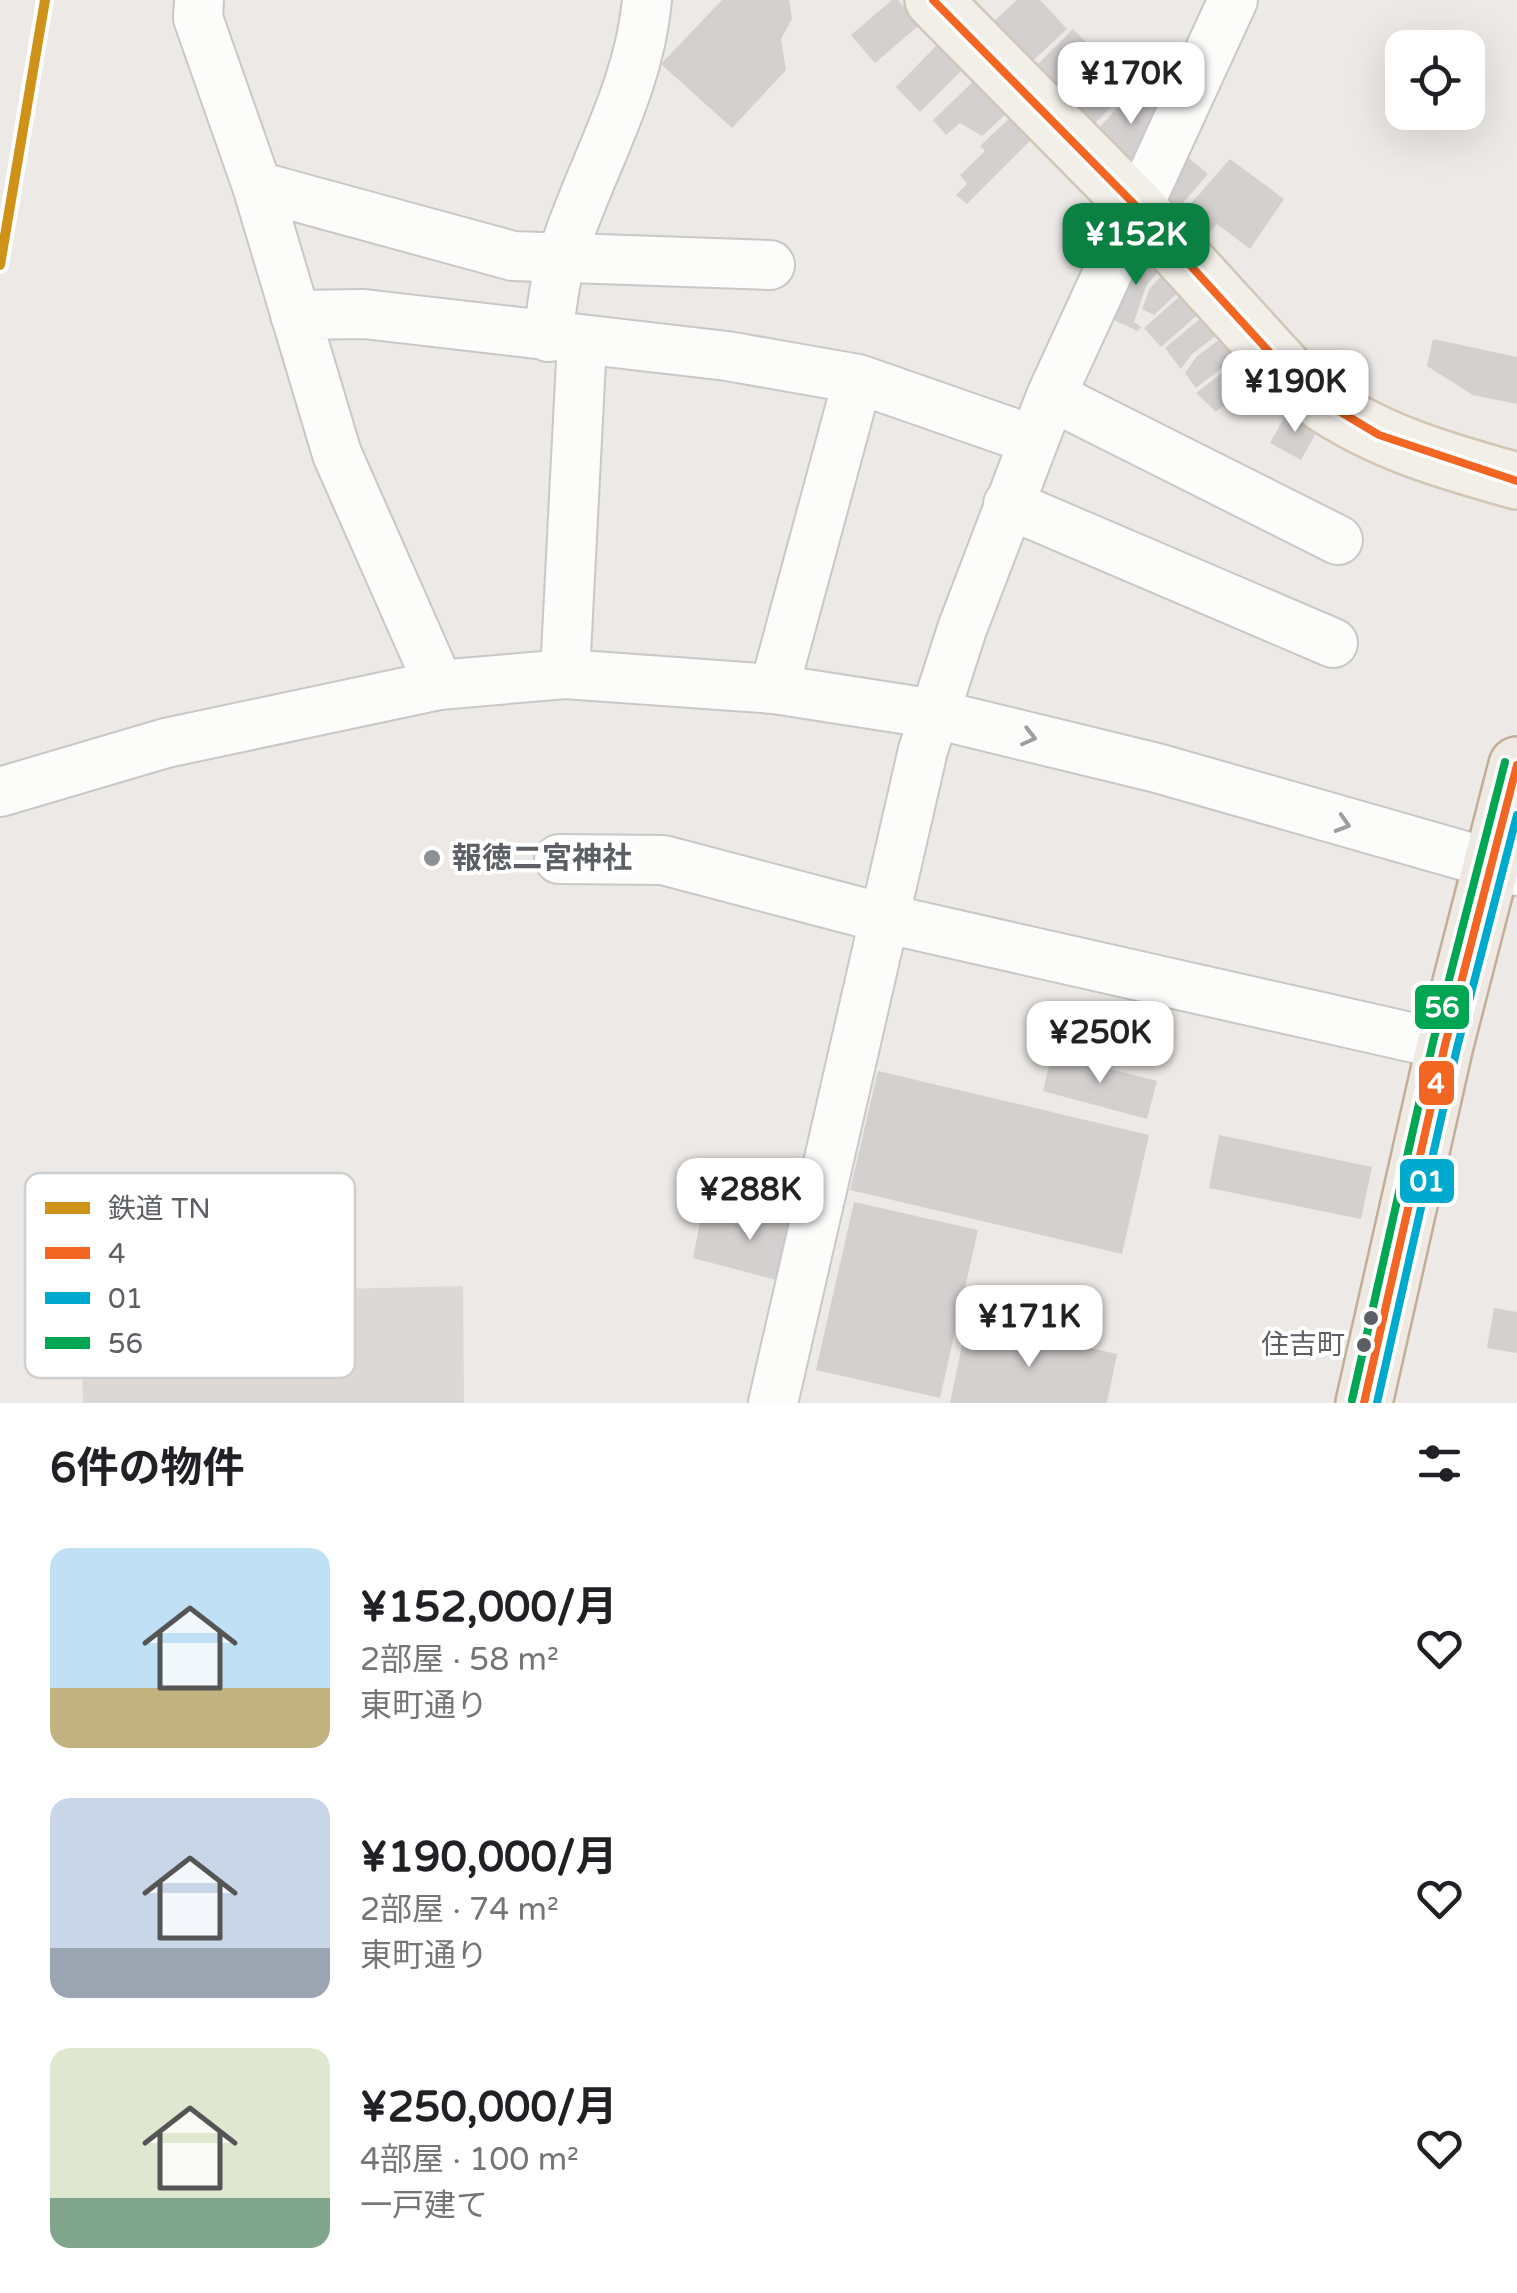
<!DOCTYPE html>
<html lang="ja">
<head>
<meta charset="utf-8">
<style>
  :root { --surface:#fff; --page:#f2f2f2; --text:#202124; --muted:#757577; --accent:#0b8043 }
  body { margin:0; font-family:"Varela Round","Noto Sans JP",sans-serif; background:var(--page); color:var(--text); height:100vh; display:flex; flex-direction:column; font-size:38px; white-space:nowrap }
  * { box-sizing:border-box; margin:0 }
  p { font-size:32px; color:var(--muted) }
  .icon { flex:none; width:55px; height:55px; fill:none; stroke:currentColor; stroke-width:2; stroke-linecap:round; stroke-linejoin:round }
  .map { position:relative; height:1403px; overflow:hidden }
  .sheet { display:flex; flex-direction:column; background:var(--surface); flex:1 }
  .sheet>* { flex:none }
  .buttons { position:absolute; left:1385px; top:30px; display:grid; gap:20px }
  .buttons a { display:grid; place-items:center; width:100px; height:100px; border-radius:20px; background:var(--surface); box-shadow:0 10px 40px #0002; font-size:50px }
  .price { position:absolute; translate:-50% -85px; padding:0 22px; border-radius:20px; background:#fff; color:#222; font-size:32px; line-height:65px; filter:drop-shadow(0 2px 5px #0008) }
  .price::after { content:''; position:absolute; left:50%; top:60px; width:30px; height:22px; margin-left:-15px; background:inherit; clip-path:polygon(0 0,100% 0,50% 100%) }
  .price.selected { background:var(--accent); color:#fff }
  ul { padding:0; list-style:none }
  li { display:flex; align-items:center; gap:30px; height:250px; padding:0 50px }
  li span { display:grid; place-items:center; flex:none; width:280px; height:200px; border-radius:20px; color:#555 }
  li>.icon { margin-inline-start:auto }
  span .icon { width:120px; height:120px; fill:#fffc; stroke-width:1 }
  li b { font-size:42px }
  h2 { display:flex; justify-content:space-between; align-items:center; height:120px; padding:0 50px; font-size:42px }
  .map>svg:first-child { display:block }
  .education { fill:#dcd8d5 }
  .building { fill:#d3d0cf }
  .lines { fill:none; stroke-linecap:round; stroke-linejoin:round }
  .minor-casing { stroke:#c8c8c8; stroke-width:52 }
  .major-casing { stroke:#d2c6b6; stroke-width:60 }
  .highway-casing { stroke:#c1ae96; stroke-width:60 }
  .minor { stroke:#fcfcfb; stroke-width:48 }
  .major { stroke:#f2efe9; stroke-width:55 }
  .highway { stroke:#eee9e2; stroke-width:55 }
  .bus-1-casing { stroke:#fff; stroke-width:15 }
  .bus-2-casing { stroke:#fff; stroke-width:15 }
  .bus-3-casing { stroke:#fff; stroke-width:15 }
  .bus-1 { stroke:#f26522; stroke-width:8 }
  .bus-2 { stroke:#00a9ce; stroke-width:8 }
  .bus-3 { stroke:#00a651; stroke-width:8 }
  .rail-1-casing { stroke:#fff; stroke-width:18 }
  .rail-1 { stroke:#cf9219; stroke-width:10 }
  .oneway { stroke:#9c9ea0 }
  .poi-dot { fill:#8e9092; stroke:#fff; stroke-width:4 }
  .bus-dot { fill:#5c6064; stroke:#fff; stroke-width:4 }
  .labels { text-anchor:middle; dominant-baseline:central; stroke-width:8; stroke-linejoin:round; paint-order:stroke }
  .bus-label { font-size:28px; fill:#5c6064; stroke:#fff; text-anchor:end }
  .poi-label { font-size:30px; font-weight:bold; fill:#5c6064; stroke:#fff; text-anchor:start }
  .key { fill:#fff; stroke:#cecfd0; stroke-width:2.5 }
  .key-label { font-size:28px; fill:#5c6064 }
  .line-badge { stroke:#fff; stroke-width:4 }
  .badge-label { font-size:28px; text-anchor:middle; font-weight:bold; fill:#fff }
</style>
</head>
<body>
<div class="map">
<svg width="1517" height="1403" viewBox="0 0 1517 1403">
  <rect width="100%" height="100%" fill="#ece9e6"/>
  <path class="education" d="M 463,1286 L 464,1403 L 83,1403 L 80,1295 Z"/>
  <path class="building" d="M 722,0 L 789,0 L 792,19 L 781,39 L 786,70 L 732,128 L 661,64 Z
    M 892,0 L 898,0 L 919,25 L 875,63 L 851,35 Z
    M 1017,0 L 1040,0 L 1067,29 L 1026,67 L 988,27 Z
    M 1073,29 L 1102,58 L 1061,100 L 1031,71 Z
    M 940,42 L 965,67 L 920,112 L 896,87 Z
    M 1117,52 L 1132,67 L 1126,72 L 1135,81 L 1090,129 L 1066,104 Z
    M 979,76 L 1010,110 L 982,136 L 960,123 L 946,135 L 933,120 Z
    M 1138,86 L 1164,115 L 1133,171 L 1095,132 Z
    M 1014,114 L 1036,135 L 967,204 L 956,195 L 967,184 L 960,175 L 985,151 L 980,146 Z
    M 1183,153 L 1208,174 L 1175,212 L 1156,193 Z
    M 1230,159 L 1284,199 L 1250,249 L 1217,224 L 1203,239 L 1179,217 Z
    M 1140,244 L 1163,266 L 1146,286 L 1134,322 L 1141,327 L 1138,331 L 1111,319 Z
    M 1168,269 L 1184,287 L 1154,315 L 1142,309 L 1150,288 Z
    M 1187,290 L 1204,309 L 1161,347 L 1144,328 Z
    M 1207,313 L 1222,331 L 1192,354 L 1181,369 L 1165,348 Z
    M 1227,334 L 1241,353 L 1196,388 L 1185,373 L 1197,356 Z
    M 1433,339 L 1517,357 L 1517,404 L 1473,395 L 1427,366 Z
    M 1243,357 L 1259,377 L 1216,412 L 1196,393 Z
    M 1289,409 L 1319,428 L 1301,460 L 1270,443 Z
    M 1052,1054 L 1157,1081 L 1147,1119 L 1043,1091 Z
    M 878,1071 L 1149,1135 L 1122,1254 L 850,1190 Z
    M 1219,1135 L 1372,1167 L 1361,1219 L 1209,1188 Z
    M 854,1202 L 978,1230 L 940,1398 L 816,1370 Z
    M 704,1203 L 807,1226 L 795,1285 L 693,1258 Z
    M 1494,1308 L 1517,1312 L 1517,1353 L 1487,1348 Z
    M 967,1321 L 1117,1354 L 1107,1403 L 950,1403 Z"/>
  <g class="lines">
    <defs>
      <path id="minor" d="M 199,0 L 198,18 L 257,186 L 337,454 L 439,685
        M 257,186 L 513,256 L 770,265
        M 295,315 L 364,314 L 727,356 L 858,379 L 1033,440
        M 548,337 C 552,306 555,276 565,247 C 593,163 639,89 647,0
        M 1051,396 L 1338,540
        M 1008,504 L 1333,643
        M 565,674 L 582,341
        M 774,689 L 858,379
        M 0,792 L 166,743 L 439,685 L 565,674 L 774,689 L 935,714 L 1157,768 L 1517,871
        M 559,859 L 663,860 L 883,918 L 1445,1045
        M 773,1403 L 923,750 L 962,629 L 1051,396 L 1233,0"/>
      <path id="major" d="M 933,0 L 1138,208 L 1304,390 C 1368,439 1441,460 1517,481"/>
      <path id="highway" d="M 1364,1403 L 1445,1045 L 1517,765"/>
    </defs>
    <use href="#minor" class="minor-casing"/>
    <use href="#major" class="major-casing"/>
    <use href="#highway" class="highway-casing"/>
    <use href="#minor" class="minor"/>
    <use href="#major" class="major"/>
    <use href="#highway" class="highway"/>
    <defs>
      <path id="bus-1" d="M 933,0 L 1138,208 L 1304,390 L 1379,435 L 1517,481
        M 1364,1403 L 1445,1045 L 1517,765"/>
      <path id="bus-2" d="M 1377,1403 L 1457,1048 L 1517,815"/>
      <path id="bus-3" d="M 1352,1400 L 1433,1042 L 1505,762"/>
    </defs>
    <use href="#bus-1" class="bus-1-casing"/>
    <use href="#bus-2" class="bus-2-casing"/>
    <use href="#bus-3" class="bus-3-casing"/>
    <use href="#bus-1" class="bus-1"/>
    <use href="#bus-2" class="bus-2"/>
    <use href="#bus-3" class="bus-3"/>
    <defs>
      <path id="rail-1" d="M 0,265 L 45,0"/>
    </defs>
    <use href="#rail-1" class="rail-1-casing"/>
    <use href="#rail-1" class="rail-1"/>
  </g>
  <defs><path id="oneway-chevron" d="M-2-3.5L2.5 0L-2 3.5" fill="none" stroke-width="1.6" stroke-linecap="round" stroke-linejoin="round" transform="scale(2.5)"/></defs>
  <g class="oneway">
    <use href="#oneway-chevron" transform="translate(1029 737) rotate(14)"/>
    <use href="#oneway-chevron" transform="translate(1343 824) rotate(17)"/>
  </g>
  <circle class="poi-dot" cx="432" cy="858" r="10"/>
  <g class="bus-dot">
    <circle cx="1371" cy="1318" r="9"/>
    <circle cx="1364" cy="1345" r="9"/>
  </g>
  <g class="labels">
    <g class="bus-label">
      <text x="1345" y="1345">住吉町</text>
    </g>
    <g class="poi-label">
      <text x="452" y="858">報徳二宮神社</text>
    </g>
  </g>
  <rect x="25" y="1173" width="330" height="205" rx="15" class="key"/>
  <rect x="45" y="1202" width="45" height="12" fill="#cf9219"/>
  <rect x="45" y="1247" width="45" height="12" fill="#f26522"/>
  <rect x="45" y="1292" width="45" height="12" fill="#00a9ce"/>
  <rect x="45" y="1337" width="45" height="12" fill="#00a651"/>
  <g class="key-label">
    <text x="108" y="1218">鉄道 TN</text>
    <text x="108" y="1263">4</text>
    <text x="108" y="1308">01</text>
    <text x="108" y="1353">56</text>
  </g>
  <g class="line-badge">
    <rect x="1413" y="983" width="58" height="48" rx="10" fill="#00a651"/>
    <rect x="1417" y="1059" width="39" height="48" rx="10" fill="#f26522"/>
    <rect x="1398" y="1157" width="58" height="48" rx="10" fill="#00a9ce"/>
  </g>
  <g class="badge-label">
    <text x="1442" y="1017">56</text>
    <text x="1436" y="1093">4</text>
    <text x="1427" y="1191">01</text>
  </g>
</svg>
<div class="buttons">
<a><svg class="icon" aria-label="locate" viewBox="0 0 24 24"><circle cx="12" cy="12" r="6"/><path d="M12 2v4M12 18v4M2 12h4M18 12h4"/></svg></a>
</div>
<b class="price" style="left:1131px;top:127px">¥170K</b>
<b class="price selected" style="left:1136px;top:288px">¥152K</b>
<b class="price" style="left:1295px;top:435px">¥190K</b>
<b class="price" style="left:1100px;top:1086px">¥250K</b>
<b class="price" style="left:750px;top:1243px">¥288K</b>
<b class="price" style="left:1029px;top:1370px">¥171K</b>
</div>
<section class="sheet">
<h2>6件の物件<svg class="icon" aria-label="filters" viewBox="0 0 24 24"><path d="M4 7h16M4 17h16"/><circle cx="9" cy="7" r="2"/><circle cx="15" cy="17" r="2"/></svg></h2>
<ul>
<li><span style="background:linear-gradient(#bfe0f5 70%,#c2b280 0)"><svg class="icon" aria-label="home" viewBox="0 0 24 24"><path d="M3 11l9-7 9 7M6 9v11h12V9"/></svg></span><div><b>¥152,000/月</b><p>2部屋 · 58 m²</p><p>東町通り</p></div><svg class="icon" aria-label="heart" viewBox="0 0 24 24"><path d="M12 20l-8-8c-3-5 5-10 8-4 3-6 11-1 8 4z"/></svg></li>
<li><span style="background:linear-gradient(#c9d6e8 75%,#9aa5b1 0)"><svg class="icon" aria-label="home" viewBox="0 0 24 24"><path d="M3 11l9-7 9 7M6 9v11h12V9"/></svg></span><div><b>¥190,000/月</b><p>2部屋 · 74 m²</p><p>東町通り</p></div><svg class="icon" aria-label="heart" viewBox="0 0 24 24"><path d="M12 20l-8-8c-3-5 5-10 8-4 3-6 11-1 8 4z"/></svg></li>
<li><span style="background:linear-gradient(#dfe7d0 75%,#7fa58c 0)"><svg class="icon" aria-label="home" viewBox="0 0 24 24"><path d="M3 11l9-7 9 7M6 9v11h12V9"/></svg></span><div><b>¥250,000/月</b><p>4部屋 · 100 m²</p><p>一戸建て</p></div><svg class="icon" aria-label="heart" viewBox="0 0 24 24"><path d="M12 20l-8-8c-3-5 5-10 8-4 3-6 11-1 8 4z"/></svg></li>
</ul>
</section>
</body>
</html>
